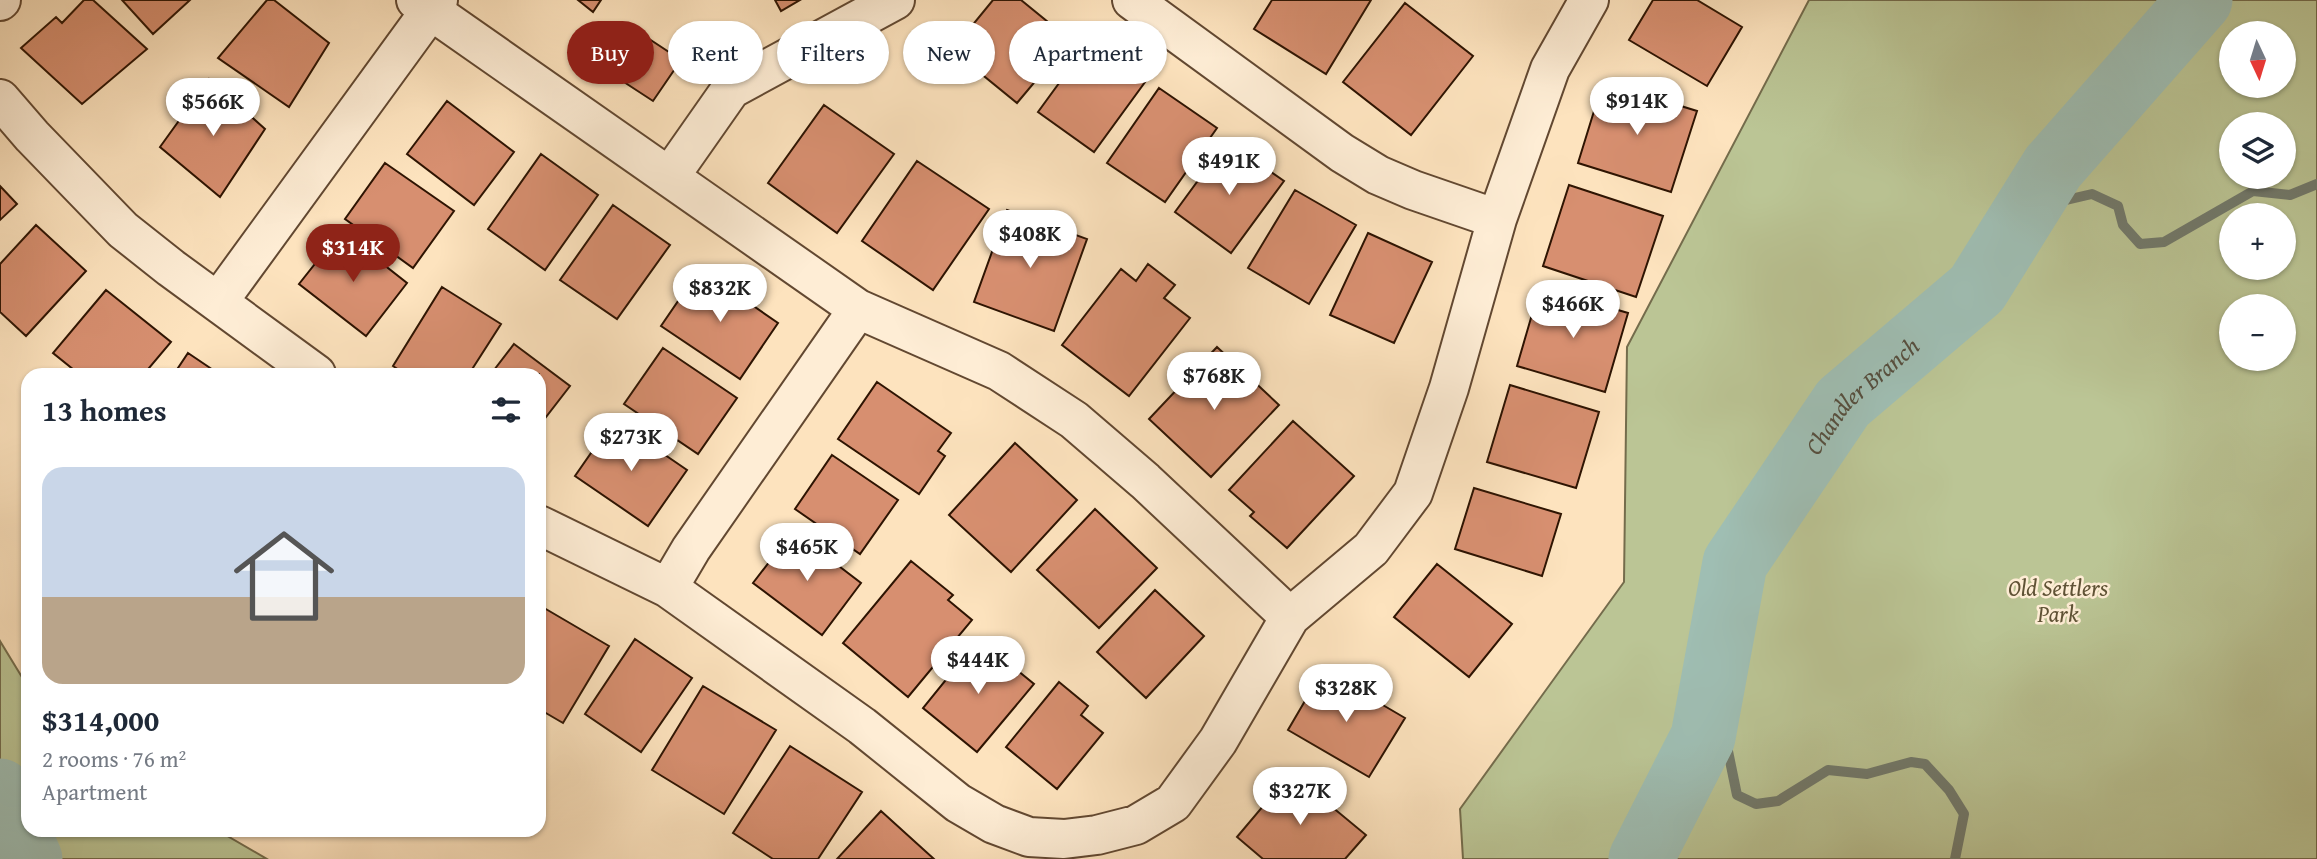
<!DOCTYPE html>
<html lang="en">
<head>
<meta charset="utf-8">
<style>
  :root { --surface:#fff; --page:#f6f6f7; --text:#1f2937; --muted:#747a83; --accent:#8f2418 }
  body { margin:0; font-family:"Gentium Book Plus",serif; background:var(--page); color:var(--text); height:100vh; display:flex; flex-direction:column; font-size:26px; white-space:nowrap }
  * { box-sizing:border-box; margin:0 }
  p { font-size:23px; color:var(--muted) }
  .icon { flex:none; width:38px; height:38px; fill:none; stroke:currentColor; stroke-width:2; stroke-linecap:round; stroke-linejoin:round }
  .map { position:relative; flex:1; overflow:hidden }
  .panel { position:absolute; left:21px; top:368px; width:525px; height:469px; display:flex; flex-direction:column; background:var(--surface); border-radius:21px; box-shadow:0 2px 5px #0004 }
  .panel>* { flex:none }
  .guide { position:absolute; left:567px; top:21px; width:665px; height:63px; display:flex; gap:14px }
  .needle { width:46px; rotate:176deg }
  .controls { position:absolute; left:2219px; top:21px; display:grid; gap:14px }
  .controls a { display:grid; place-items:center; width:77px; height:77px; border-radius:50%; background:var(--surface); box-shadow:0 2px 5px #0004; font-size:35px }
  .price { position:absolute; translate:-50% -60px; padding:0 16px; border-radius:24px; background:#fff; color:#222; font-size:23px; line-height:46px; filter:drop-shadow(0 2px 4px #0008) }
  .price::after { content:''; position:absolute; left:50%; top:42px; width:21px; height:16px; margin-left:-10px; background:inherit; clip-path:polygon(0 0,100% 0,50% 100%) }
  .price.active { background:var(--accent); color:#fff }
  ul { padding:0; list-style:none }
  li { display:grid; align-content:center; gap:14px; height:371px; padding:0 21px }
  li span { display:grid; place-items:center; height:217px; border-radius:21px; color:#555 }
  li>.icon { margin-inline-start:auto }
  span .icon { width:126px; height:126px; fill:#fffc; stroke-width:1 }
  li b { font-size:30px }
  h2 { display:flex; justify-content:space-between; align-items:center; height:84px; padding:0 21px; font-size:30px }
  .tag { padding:0 24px; border-radius:32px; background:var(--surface); box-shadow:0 2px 5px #0004; font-size:24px; line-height:63px }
  .tag.active { background:var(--accent); color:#fff }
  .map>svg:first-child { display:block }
  .green { fill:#bbc595; stroke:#746c4c; stroke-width:2; fill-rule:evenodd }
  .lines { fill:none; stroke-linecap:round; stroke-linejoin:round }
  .stream { stroke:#727a6c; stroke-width:10 }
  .river { stroke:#9fbeb3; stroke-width:65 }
  .building { fill:#d78f70; stroke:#2e1402; stroke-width:2 }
  .minor-casing { stroke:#624831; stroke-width:42 }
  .minor { stroke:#feedd5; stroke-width:38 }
  .labels { text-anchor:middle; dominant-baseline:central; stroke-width:5; stroke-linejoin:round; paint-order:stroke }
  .park-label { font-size:23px; font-style:italic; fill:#5f5235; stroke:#feedd5 }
  .water-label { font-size:24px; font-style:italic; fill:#565040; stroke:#feedd5 }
</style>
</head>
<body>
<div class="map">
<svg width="2317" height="859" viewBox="0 0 2317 859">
  <rect width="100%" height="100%" fill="#fde3be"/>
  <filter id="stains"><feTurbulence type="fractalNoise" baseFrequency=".00286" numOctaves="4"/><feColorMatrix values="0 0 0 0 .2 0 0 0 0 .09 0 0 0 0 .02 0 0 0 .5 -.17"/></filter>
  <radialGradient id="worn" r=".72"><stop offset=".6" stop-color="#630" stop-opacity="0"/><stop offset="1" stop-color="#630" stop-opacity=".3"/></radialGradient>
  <path class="green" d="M 1809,0 L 2317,0 L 2317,859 L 1463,859 L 1460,809 L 1624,582 L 1627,347 ZM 2231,33 L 2284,33 L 2284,86 L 2231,86 ZM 2231,124 L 2284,124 L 2284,177 L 2231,177 ZM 2284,215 L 2284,268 L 2231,268 L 2231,215 ZM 2284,306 L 2284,359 L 2231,359 L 2231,306 Z
    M 0,641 L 28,687 L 28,830 L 217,830 L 267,859 L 0,859 Z"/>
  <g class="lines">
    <path class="stream" d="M 2027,209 L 2092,194 L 2118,206 L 2123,225 L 2140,244 L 2164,242 L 2253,191 L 2290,195 L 2317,184
      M 1708,704 L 1720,712 L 1737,795 L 1756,804 L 1778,801 L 1828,770 L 1867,774 L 1911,762 L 1925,764 L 1949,790 L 1964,814 L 1955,859"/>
    <g class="river">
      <path d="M 0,791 L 30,859"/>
      <path id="s1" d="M 1641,859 L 1703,737 L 1735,563 L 1843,403 L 1977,289 L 2053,167 L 2200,0"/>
    </g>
  </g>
  <path class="building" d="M 84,0 L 93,0 L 147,49 L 82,104 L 21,48 L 56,17 L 62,23 Z
    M 122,0 L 190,0 L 153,34 Z
    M 267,0 L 274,0 L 329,43 L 289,107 L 218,58 Z
    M 578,0 L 601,0 L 593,12 Z
    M 775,0 L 800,0 L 781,11 Z
    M 993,0 L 1021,0 L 1070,40 L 1017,103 L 952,50 Z
    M 1272,0 L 1371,0 L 1326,74 L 1254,29 Z
    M 1653,0 L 1697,0 L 1742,27 L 1707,86 L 1629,40 Z
    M 1405,3 L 1473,56 L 1411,135 L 1343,82 Z
    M 631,27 L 681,60 L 653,101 L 604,69 Z
    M 1092,38 L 1148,78 L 1094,152 L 1038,112 Z
    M 209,79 L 265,129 L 220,197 L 160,147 Z
    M 1603,82 L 1697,111 L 1671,192 L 1578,163 Z
    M 1159,88 L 1217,128 L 1165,202 L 1107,163 Z
    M 447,101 L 514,152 L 474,205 L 407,154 Z
    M 824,105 L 894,154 L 837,233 L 768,183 Z
    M 1227,141 L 1284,181 L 1231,253 L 1175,212 Z
    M 541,154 L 598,195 L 545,270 L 488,229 Z
    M 917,161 L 989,209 L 933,290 L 862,241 Z
    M 385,163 L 454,211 L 413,268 L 345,219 Z
    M 1569,185 L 1663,216 L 1636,297 L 1543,266 Z
    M 0,186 L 17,204 L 0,220 Z
    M 1295,190 L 1356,225 L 1309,304 L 1248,268 Z
    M 613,205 L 670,245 L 617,319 L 560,280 Z
    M 1007,210 L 1087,239 L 1054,331 L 974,302 Z
    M 36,225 L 86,271 L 26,336 L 0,312 L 0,264 Z
    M 341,231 L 407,283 L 366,336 L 299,284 Z
    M 1368,233 L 1432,262 L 1394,343 L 1330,315 Z
    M 1148,264 L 1175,285 L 1164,298 L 1190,318 L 1129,396 L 1062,345 L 1121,269 L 1136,281 Z
    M 700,269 L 778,323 L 740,379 L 661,326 Z
    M 442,287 L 501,324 L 469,374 L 405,374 L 393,366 Z
    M 1540,287 L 1628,313 L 1605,392 L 1517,366 Z
    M 106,290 L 171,342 L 144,374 L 79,374 L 53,353 Z
    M 514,344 L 570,386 L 539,426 L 539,374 L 491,374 Z
    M 1217,347 L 1279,405 L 1211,477 L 1149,419 Z
    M 663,348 L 737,398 L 698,454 L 624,404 Z
    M 188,353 L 219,374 L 174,374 Z
    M 877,382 L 951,433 L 938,451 L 945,456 L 919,494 L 838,439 Z
    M 1510,385 L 1599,412 L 1576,488 L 1487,462 Z
    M 614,420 L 687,470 L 648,526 L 575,476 Z
    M 1293,421 L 1354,476 L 1287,548 L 1250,516 L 1254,512 L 1229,490 Z
    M 1015,443 L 1077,500 L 1011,572 L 949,515 Z
    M 832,455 L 898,500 L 860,554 L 795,509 Z
    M 1474,488 L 1561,514 L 1542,576 L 1455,549 Z
    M 1095,509 L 1157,568 L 1099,628 L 1037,570 Z
    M 793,531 L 861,583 L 822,635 L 753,583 Z
    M 911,561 L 953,595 L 948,600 L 972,620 L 908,697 L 843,643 Z
    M 1437,564 L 1512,624 L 1469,677 L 1394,617 Z
    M 1155,590 L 1204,636 L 1146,698 L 1097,652 Z
    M 539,605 L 609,646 L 563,723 L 539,709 Z
    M 635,639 L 692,678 L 641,752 L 585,714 Z
    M 979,639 L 1034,684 L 977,752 L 923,708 Z
    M 1323,670 L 1405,718 L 1369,777 L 1288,730 Z
    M 1059,682 L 1088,706 L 1081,715 L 1103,733 L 1057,789 L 1006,747 Z
    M 703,686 L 776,730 L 724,814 L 652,770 Z
    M 790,746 L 862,792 L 818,859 L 773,859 L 733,833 Z
    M 1291,773 L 1366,835 L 1345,859 L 1263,859 L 1237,837 Z
    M 881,811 L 934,859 L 837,859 Z"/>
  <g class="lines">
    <defs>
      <path id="minor" d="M 416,0 L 858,309 L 999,371 L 1074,420 L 1145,481 L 1290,617
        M 1132,0 L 1342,153 L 1378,175 L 1413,190 L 1497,219
        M 0,1 L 1,0
        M 0,99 L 32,136 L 123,230 L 171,268 L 316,374
        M 670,176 L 731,89 L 895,0
        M 218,302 L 438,0
        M 539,525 L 668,588 L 862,726 L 958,803 L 994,824 L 1029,837 L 1064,839 L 1097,835 L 1136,825 L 1173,803 L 1218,741 L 1290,617 L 1371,549 L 1413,493 L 1449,388 L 1497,219 L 1550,69 L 1589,0
        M 668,588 L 691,549 L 858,309"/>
    </defs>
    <use href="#minor" class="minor-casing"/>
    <use href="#minor" class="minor"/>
  </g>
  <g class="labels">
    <g class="park-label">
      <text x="2058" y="587">Old Settlers<tspan x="2058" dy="26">Park</tspan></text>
    </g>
    <g class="water-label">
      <text stroke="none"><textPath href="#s1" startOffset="525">Chandler Branch</textPath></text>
    </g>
  </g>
  <rect width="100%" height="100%" filter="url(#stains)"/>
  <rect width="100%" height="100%" fill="url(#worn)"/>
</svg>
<div class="controls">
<a><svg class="needle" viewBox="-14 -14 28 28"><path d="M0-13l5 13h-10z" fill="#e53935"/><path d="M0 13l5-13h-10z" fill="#747a83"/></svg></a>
<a><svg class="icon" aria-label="layers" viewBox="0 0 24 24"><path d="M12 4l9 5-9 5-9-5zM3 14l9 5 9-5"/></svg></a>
<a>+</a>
<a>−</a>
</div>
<b class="price" style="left:1637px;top:137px">$914K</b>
<b class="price" style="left:213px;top:138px">$566K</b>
<b class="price" style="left:1229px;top:197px">$491K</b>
<b class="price" style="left:1030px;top:270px">$408K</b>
<b class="price active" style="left:353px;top:284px">$314K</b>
<b class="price" style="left:720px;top:324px">$832K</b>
<b class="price" style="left:1573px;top:340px">$466K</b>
<b class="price" style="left:1214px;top:412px">$768K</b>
<b class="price" style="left:631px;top:473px">$273K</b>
<b class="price" style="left:807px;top:583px">$465K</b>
<b class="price" style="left:978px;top:696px">$444K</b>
<b class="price" style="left:1346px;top:724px">$328K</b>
<b class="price" style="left:1300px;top:827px">$327K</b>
<div class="guide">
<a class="tag active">Buy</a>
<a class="tag">Rent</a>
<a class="tag">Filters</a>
<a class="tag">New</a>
<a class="tag">Apartment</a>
</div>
<section class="panel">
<h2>13 homes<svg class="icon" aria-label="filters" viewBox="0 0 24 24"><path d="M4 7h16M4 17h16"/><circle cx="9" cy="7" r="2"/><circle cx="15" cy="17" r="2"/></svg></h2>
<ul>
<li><span style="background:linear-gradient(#c9d6e8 60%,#b9a48a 0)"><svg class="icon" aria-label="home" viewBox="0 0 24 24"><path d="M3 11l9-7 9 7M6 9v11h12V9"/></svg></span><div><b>$314,000</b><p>2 rooms · 76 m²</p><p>Apartment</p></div></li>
</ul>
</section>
</div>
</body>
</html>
